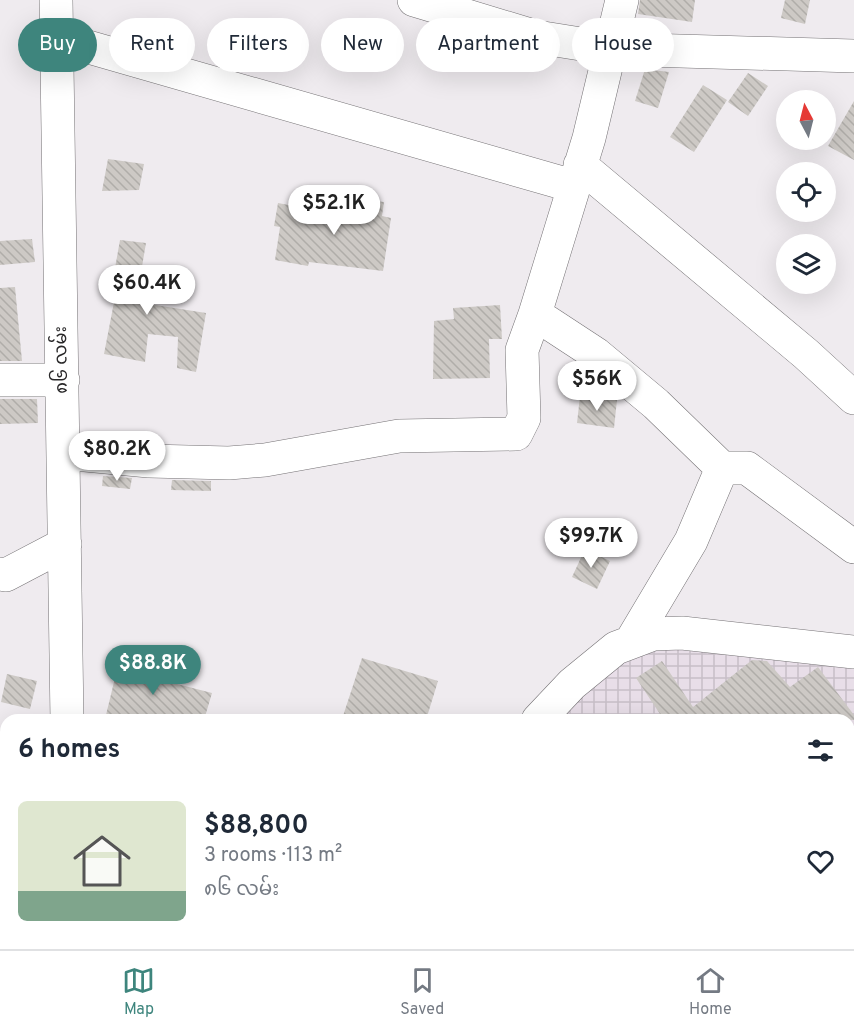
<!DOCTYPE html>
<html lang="en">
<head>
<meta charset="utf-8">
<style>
  :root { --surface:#fff; --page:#f6f6f7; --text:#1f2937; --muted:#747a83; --line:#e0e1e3; --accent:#3e857d }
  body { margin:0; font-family:Overpass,"Noto Sans Myanmar",sans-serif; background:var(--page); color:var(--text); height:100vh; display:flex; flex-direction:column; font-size:22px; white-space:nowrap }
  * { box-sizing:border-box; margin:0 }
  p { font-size:20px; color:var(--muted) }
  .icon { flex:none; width:33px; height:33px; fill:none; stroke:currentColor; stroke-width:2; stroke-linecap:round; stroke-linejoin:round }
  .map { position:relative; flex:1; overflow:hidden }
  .drawer { position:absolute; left:0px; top:714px; width:855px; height:236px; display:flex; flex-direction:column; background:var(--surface); border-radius:18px 18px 0 0; box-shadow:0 6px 24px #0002 }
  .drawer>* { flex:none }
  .top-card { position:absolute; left:18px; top:18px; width:819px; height:54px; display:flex; gap:12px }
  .needle { width:39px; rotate:353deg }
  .fabs { position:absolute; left:776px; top:90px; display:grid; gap:12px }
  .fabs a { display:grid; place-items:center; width:60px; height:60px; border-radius:50%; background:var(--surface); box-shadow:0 6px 24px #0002; font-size:30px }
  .price { position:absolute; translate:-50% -51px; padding:0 14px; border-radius:21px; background:#fff; color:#222; font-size:20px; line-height:39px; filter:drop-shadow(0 2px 3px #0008) }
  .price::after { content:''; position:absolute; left:50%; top:36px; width:18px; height:14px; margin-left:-9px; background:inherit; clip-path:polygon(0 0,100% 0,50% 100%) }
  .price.active { background:var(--accent); color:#fff }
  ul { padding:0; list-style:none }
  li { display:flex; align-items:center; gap:18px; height:150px; padding:0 18px }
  li span { display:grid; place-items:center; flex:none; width:168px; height:120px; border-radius:9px; color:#555 }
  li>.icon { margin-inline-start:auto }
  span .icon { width:72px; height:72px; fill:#fffc; stroke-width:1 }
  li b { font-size:26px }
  h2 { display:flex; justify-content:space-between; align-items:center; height:72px; padding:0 18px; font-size:26px }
  .tag { padding:0 21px; border-radius:27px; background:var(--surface); box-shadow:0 6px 24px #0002; font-size:21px; line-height:54px }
  .tag.active { background:var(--accent); color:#fff }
  .dock { display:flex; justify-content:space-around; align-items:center; height:84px; border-top:2px solid var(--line); background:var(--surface); font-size:16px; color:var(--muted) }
  .dock a { display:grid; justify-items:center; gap:3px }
  .dock .active { color:var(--accent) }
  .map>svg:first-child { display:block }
  .industrial { fill:url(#industrial-grid) }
  .building { fill:url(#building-back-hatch) }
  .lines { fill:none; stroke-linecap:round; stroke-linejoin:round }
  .minor-casing { stroke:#757275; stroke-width:34 }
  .minor { stroke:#fff; stroke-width:33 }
  .labels { text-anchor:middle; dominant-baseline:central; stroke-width:4.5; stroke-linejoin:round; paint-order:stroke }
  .street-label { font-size:18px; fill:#292829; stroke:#fff }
</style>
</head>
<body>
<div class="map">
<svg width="854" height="949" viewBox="0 0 854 949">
  <defs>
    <pattern id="industrial-grid" width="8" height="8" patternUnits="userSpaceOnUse" patternTransform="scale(1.5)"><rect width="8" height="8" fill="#e8dee8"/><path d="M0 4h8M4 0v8" fill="none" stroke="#c7bec7"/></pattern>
    <pattern id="building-back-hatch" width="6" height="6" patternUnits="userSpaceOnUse" patternTransform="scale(1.5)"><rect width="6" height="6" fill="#cdc9c5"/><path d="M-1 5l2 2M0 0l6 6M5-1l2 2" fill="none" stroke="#b0ada9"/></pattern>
  </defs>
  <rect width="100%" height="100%" fill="#efebef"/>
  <path class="industrial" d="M 644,637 L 854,662 L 854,937 L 849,941 L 849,720 L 542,720 Z
    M 381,944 L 846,944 L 838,949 L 377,949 Z"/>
  <path class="building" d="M 640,0 L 695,0 L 692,22 L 638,14 Z
    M 785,0 L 810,0 L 805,24 L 781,18 Z
    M 645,69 L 669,72 L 658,108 L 635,101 Z
    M 748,73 L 768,86 L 748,116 L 728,102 Z
    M 703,85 L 727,100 L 694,152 L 670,137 Z
    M 854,101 L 854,160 L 828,146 Z
    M 108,159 L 144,164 L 139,190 L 102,191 Z
    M 357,199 L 384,202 L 382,216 L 391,218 L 383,271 L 309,262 L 308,266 L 275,260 L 280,227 L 274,226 L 278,203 L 320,211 L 347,213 L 355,212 Z
    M 32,239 L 35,262 L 0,265 L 0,241 Z
    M 120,240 L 146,243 L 136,302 L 206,313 L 196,372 L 177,368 L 178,337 L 148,334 L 145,362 L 104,354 L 115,297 L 110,296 Z
    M 15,287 L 22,361 L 0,361 L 0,288 Z
    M 500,305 L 502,339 L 489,339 L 490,378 L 433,379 L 434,321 L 454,319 L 453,308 Z
    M 580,396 L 617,400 L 614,428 L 577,423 Z
    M 0,399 L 37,399 L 38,423 L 0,424 Z
    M 103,476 L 132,478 L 130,489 L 102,486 Z
    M 172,480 L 211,481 L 211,491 L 171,490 Z
    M 585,549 L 610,561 L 597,589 L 572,577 Z
    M 121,653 L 146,658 L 142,675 L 212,693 L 204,720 L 129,720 L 106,715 Z
    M 362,658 L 438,681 L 426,720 L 355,720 L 343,716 Z
    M 752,660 L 767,661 L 790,687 L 818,667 L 854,715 L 854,720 L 664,720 L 636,678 L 662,661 L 693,707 Z
    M 7,674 L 37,681 L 30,709 L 1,702 Z"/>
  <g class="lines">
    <defs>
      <path id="minor" d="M 56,0 L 67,720
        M 414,0 L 537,37 L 612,49 L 854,56
        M 622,0 L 589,138 L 535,314 L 596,354 L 656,404 L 722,468 L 691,541 L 632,640
        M 57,38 L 573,186
        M 580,165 L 806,354 L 854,398
        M 0,380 L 63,380
        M 64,453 L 149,461 L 229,463 L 265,460 L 399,436 L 516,434 L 524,418 L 522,350 L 535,314
        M 722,468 L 747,468 L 854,547
        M 0,574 L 6,575 L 65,544
        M 538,720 L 572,684 L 616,648 L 653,634 L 682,633 L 854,652
        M 70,944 L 70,949
        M 211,944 L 220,949
        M 360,949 L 364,944"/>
    </defs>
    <use href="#minor" class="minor-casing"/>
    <use href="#minor" class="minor"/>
  </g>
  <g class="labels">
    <g class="street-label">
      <text transform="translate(62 360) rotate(-91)">၈၆ လမ်း</text>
    </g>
  </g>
</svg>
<div class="fabs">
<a><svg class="needle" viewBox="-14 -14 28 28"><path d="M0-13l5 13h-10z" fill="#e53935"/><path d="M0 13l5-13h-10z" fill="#747a83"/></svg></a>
<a><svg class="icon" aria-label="locate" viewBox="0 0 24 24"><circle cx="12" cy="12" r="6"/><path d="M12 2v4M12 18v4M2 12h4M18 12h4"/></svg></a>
<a><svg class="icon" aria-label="layers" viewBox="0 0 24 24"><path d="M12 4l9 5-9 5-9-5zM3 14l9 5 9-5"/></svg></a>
</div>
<b class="price" style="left:334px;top:236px">$52.1K</b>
<b class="price" style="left:147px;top:316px">$60.4K</b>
<b class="price" style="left:597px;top:412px">$56K</b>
<b class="price" style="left:117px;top:482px">$80.2K</b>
<b class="price" style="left:591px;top:569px">$99.7K</b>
<b class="price active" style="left:153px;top:696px">$88.8K</b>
<div class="top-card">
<a class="tag active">Buy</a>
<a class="tag">Rent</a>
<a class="tag">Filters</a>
<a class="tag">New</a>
<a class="tag">Apartment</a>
<a class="tag">House</a>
</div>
<section class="drawer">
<h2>6 homes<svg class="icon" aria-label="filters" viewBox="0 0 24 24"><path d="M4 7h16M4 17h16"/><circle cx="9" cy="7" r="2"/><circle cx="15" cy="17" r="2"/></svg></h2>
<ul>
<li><span style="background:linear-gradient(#dfe7d0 75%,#7fa58c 0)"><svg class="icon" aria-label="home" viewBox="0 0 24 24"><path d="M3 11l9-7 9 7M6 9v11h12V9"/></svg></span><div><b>$88,800</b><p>3 rooms · 113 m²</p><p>၈၆ လမ်း</p></div><svg class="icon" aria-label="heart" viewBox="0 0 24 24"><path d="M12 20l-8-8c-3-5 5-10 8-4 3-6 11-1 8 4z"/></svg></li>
</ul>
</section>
</div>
<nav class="dock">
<a class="active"><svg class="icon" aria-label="map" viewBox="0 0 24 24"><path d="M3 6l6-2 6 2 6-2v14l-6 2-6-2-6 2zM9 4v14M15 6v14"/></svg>Map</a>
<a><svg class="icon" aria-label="saved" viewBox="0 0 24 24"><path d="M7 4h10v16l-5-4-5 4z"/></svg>Saved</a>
<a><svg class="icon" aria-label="home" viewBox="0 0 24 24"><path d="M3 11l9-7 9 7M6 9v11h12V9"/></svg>Home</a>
</nav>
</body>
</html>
